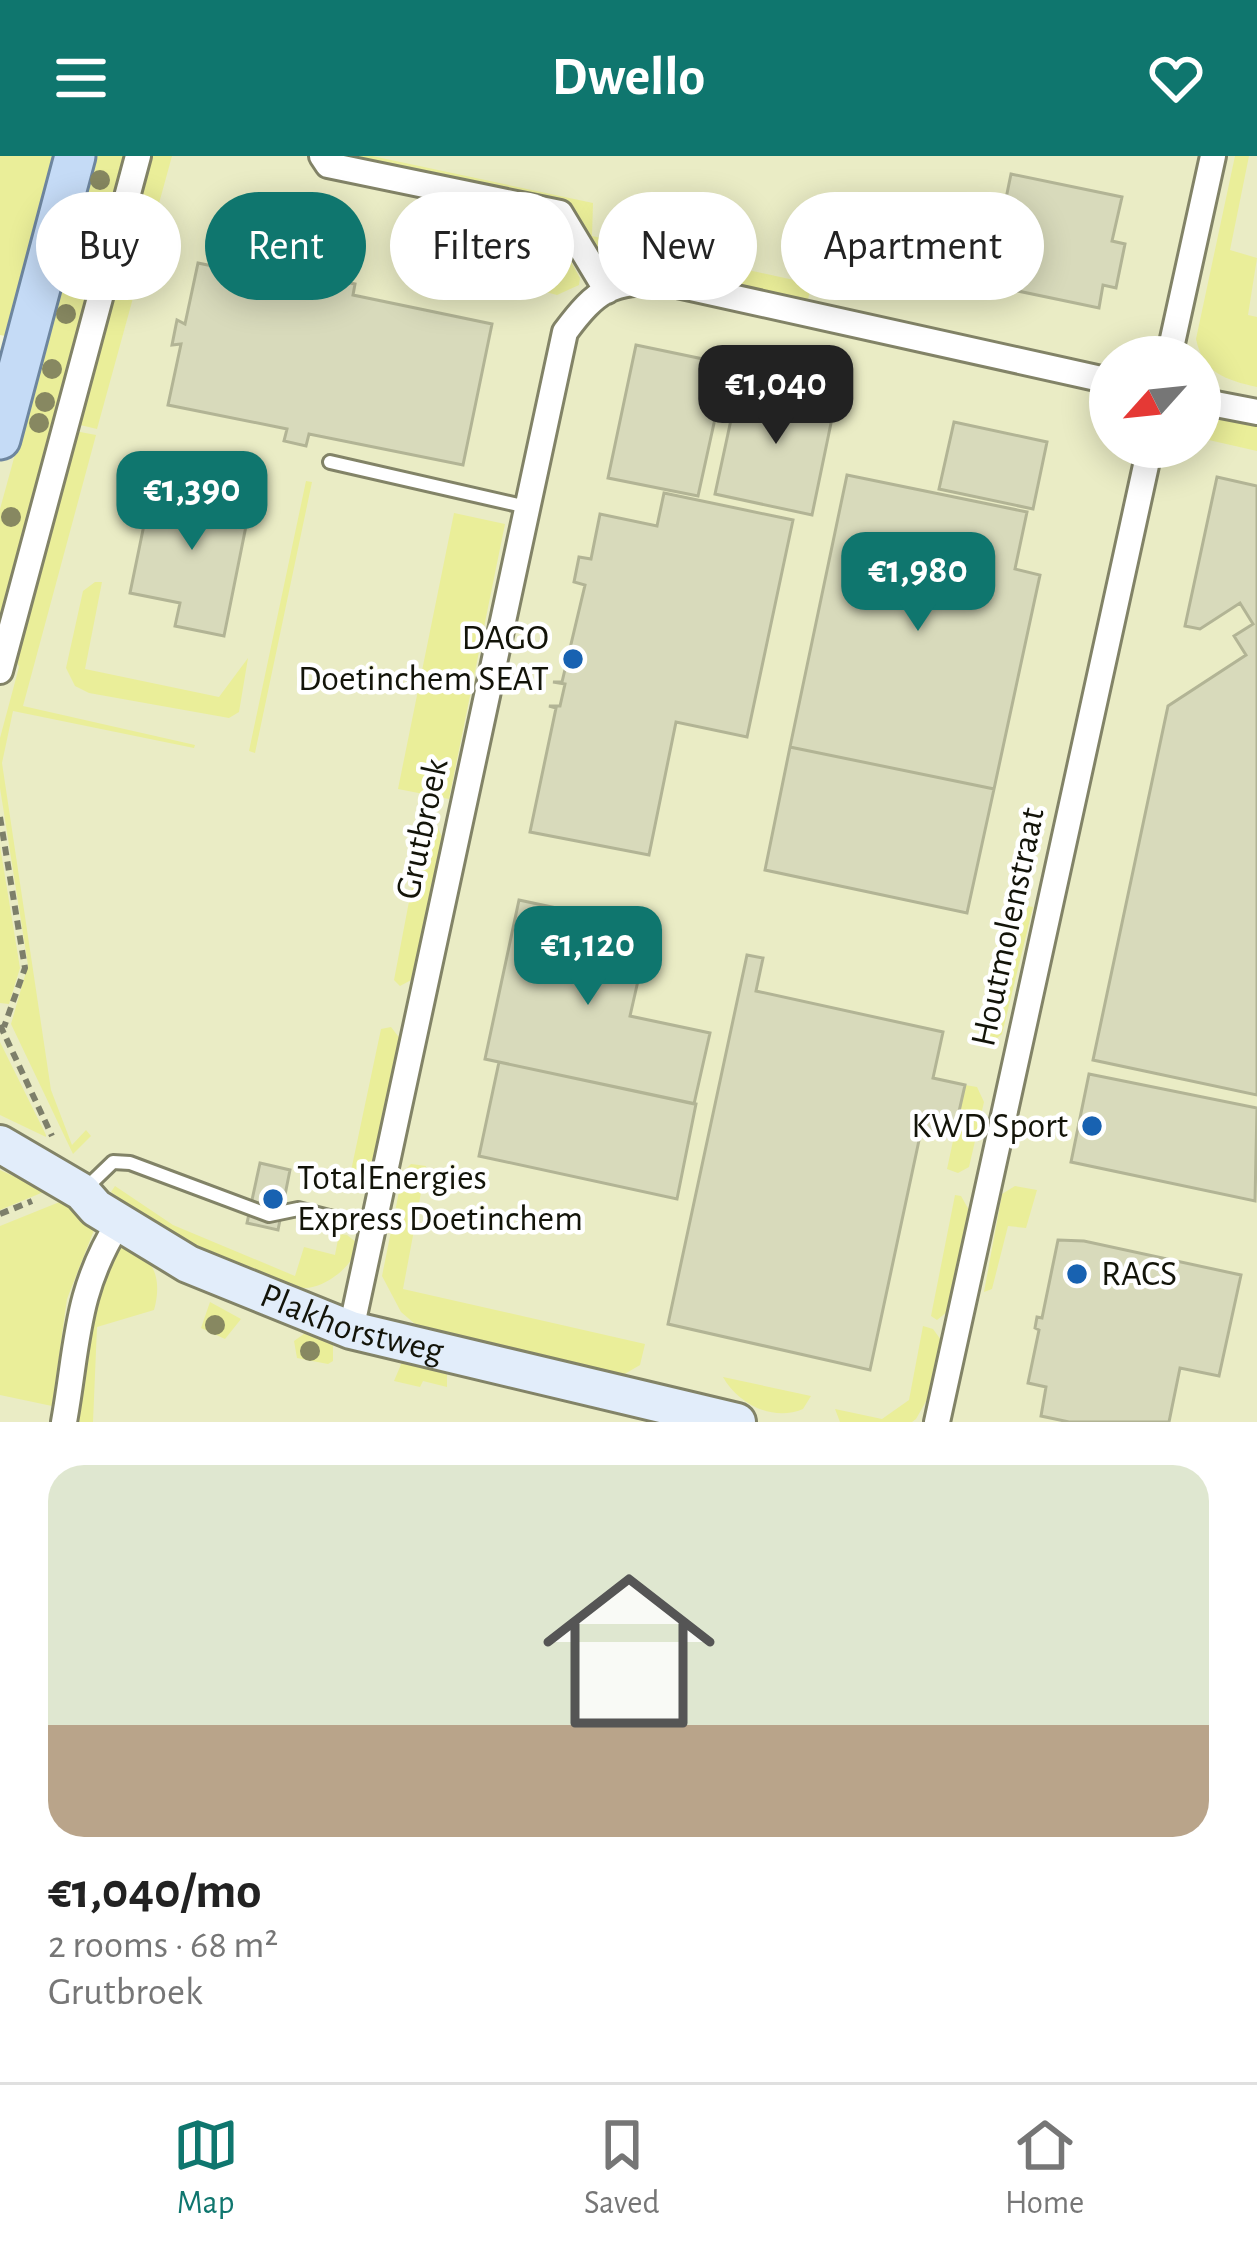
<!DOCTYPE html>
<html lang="en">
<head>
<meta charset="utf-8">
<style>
  :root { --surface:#fff; --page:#f2f2f2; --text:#222; --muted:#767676; --line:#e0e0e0; --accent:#0f766e }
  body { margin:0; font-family:"Alegreya Sans",sans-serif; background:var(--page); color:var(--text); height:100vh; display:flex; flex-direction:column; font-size:45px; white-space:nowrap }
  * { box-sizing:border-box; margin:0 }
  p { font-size:39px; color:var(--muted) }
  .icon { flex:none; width:66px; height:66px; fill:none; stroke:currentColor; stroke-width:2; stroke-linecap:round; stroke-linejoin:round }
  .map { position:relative; height:1266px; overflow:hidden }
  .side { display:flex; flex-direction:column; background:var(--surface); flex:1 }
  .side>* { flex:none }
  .top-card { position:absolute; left:36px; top:36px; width:1185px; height:108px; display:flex; gap:24px }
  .needle { width:78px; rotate:243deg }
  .tools { position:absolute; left:1089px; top:180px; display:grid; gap:24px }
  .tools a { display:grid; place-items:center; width:132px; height:132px; border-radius:50%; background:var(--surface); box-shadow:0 6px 30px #0003; font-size:60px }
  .price { position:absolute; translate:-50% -102px; padding:0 27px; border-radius:24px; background:var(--accent); color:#fff; font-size:39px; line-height:78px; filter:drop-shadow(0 3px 6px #0008) }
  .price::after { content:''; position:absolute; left:50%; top:72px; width:36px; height:27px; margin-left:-18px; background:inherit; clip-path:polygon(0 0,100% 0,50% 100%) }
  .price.active { background:#222; color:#fff }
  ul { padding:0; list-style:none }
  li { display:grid; align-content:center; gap:24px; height:636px; padding:0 48px }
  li+li { border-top:3px solid var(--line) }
  li span { display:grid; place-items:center; height:372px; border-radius:36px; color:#555 }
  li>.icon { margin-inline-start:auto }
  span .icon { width:216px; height:216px; fill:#fffc; stroke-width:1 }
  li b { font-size:51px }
  .tag { padding:0 42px; border-radius:54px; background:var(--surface); box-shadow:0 6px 30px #0003; font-size:42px; line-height:108px }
  .tag.active { background:var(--accent); color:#fff }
  header { display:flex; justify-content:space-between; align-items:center; height:156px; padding:0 48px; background:var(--accent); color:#fff; font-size:54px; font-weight:700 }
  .tabs { display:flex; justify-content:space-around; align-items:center; height:168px; border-top:3px solid var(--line); background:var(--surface); font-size:33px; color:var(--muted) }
  .tabs a { display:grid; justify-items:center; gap:6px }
  .tabs .active { color:var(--accent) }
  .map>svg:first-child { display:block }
  .built { fill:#eaecc5; fill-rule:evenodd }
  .green { fill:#eaee99 }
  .building { fill:#d8dabb; stroke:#b2b495; stroke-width:3 }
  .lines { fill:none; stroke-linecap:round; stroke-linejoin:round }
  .lane-casing { stroke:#828367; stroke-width:18 }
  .street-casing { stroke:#828367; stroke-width:30 }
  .secondary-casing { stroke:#828367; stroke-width:42 }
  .primary-casing { stroke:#6e869f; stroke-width:45 }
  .path { stroke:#7d7f6a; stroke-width:6; stroke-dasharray:9 6; stroke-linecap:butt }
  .lane { stroke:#fff; stroke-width:12 }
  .street { stroke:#fff; stroke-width:24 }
  .secondary { stroke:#e2edfa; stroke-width:36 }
  .primary { stroke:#c5dbf6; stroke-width:39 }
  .tree { fill:#878861 }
  .poi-dot { fill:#1862b1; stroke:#fff; stroke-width:4.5 }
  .labels { text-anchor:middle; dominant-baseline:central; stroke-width:9; stroke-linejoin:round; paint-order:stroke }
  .poi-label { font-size:36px; fill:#131409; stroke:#fff; text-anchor:end }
  .street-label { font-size:36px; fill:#131409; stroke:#fff }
</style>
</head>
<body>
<header><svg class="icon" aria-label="menu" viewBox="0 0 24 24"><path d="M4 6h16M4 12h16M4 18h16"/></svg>Dwello<svg class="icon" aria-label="heart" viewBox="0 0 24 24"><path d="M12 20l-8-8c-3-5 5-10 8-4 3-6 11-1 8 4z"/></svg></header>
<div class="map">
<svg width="1257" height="1266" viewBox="0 0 1257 1266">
  <rect width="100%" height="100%" fill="#f5f7d7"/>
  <path class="built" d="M 76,0 L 1257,0 L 1257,1266 L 0,1266 L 0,293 ZM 1110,201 L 1200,201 L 1200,291 L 1110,291 Z"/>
  <path class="green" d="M 0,0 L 60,0 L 11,181 L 0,179 Z
    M 97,0 L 129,0 L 0,469 L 0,353 Z
    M 149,0 L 172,0 L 97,273 L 76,268 Z
    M 350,0 L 372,0 L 593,47 L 592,80 L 812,128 L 807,147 L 620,110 L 596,95 L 567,46 Z
    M 1235,0 L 1249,0 L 1230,94 L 1257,102 L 1248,159 L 1257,161 L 1257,231 C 1226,224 1203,217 1196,183 Z
    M 551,70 L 580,122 L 579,129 L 557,139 L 538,134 Z
    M 1215,261 L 1257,270 L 1257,295 L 1200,282 L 1200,262 Z
    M 75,275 L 96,279 L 23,550 L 195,589 L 194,592 L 13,555 L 2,607 L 51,934 L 72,989 L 86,974 L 91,980 L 73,998 L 11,868 L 28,809 L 0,632 L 0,582 L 19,511 L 13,495 Z
    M 306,325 L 312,326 L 255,597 L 249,595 Z
    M 454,357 L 505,368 L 449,643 L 398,633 Z
    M 95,426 L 102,426 L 85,513 L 219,541 L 248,502 L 239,556 L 229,562 L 89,537 L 75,530 L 66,512 L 83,435 Z
    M 424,667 L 436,667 L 442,681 L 413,823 L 400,830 L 394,824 Z
    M 0,690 L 20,812 L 9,848 L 0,847 Z
    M 1028,750 L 1033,751 L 1002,878 L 986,891 L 977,889 L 1001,766 L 1022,770 Z
    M 391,871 L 401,884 L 371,1025 L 355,1034 L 348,1029 L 381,873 Z
    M 0,886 L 46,979 L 46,981 L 0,959 Z
    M 965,929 L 977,931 L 984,946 L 969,1011 L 958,1017 L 947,1013 Z
    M 411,1008 L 426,1010 L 403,1133 L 645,1188 L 640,1209 L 623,1219 L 415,1168 L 401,1156 L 382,1120 L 403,1016 Z
    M 0,1014 L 46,1035 L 0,1054 Z
    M 115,1030 L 173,1069 L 295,1120 L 304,1091 L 335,1099 L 339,1078 L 347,1079 L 356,1086 C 356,1100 349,1109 338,1118 C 329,1125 316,1132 305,1132 C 255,1132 152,1065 111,1036 Z
    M 1015,1030 L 1037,1034 L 1026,1072 L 1008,1070 L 992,1133 L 984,1136 L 1002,1038 Z
    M 955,1039 L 961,1040 L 969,1054 L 947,1156 L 937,1164 L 931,1160 Z
    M 62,1045 L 94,1062 L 96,1069 L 67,1143 L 52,1250 L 0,1239 L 0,1070 Z
    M 124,1086 C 153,1101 163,1121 154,1154 L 97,1171 L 93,1266 L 73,1266 C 80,1215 82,1121 124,1086 Z
    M 210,1146 L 241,1163 L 225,1183 L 201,1172 Z
    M 923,1170 L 933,1173 L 941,1184 L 933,1233 L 916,1263 L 912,1266 L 840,1266 L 835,1253 L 882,1263 L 909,1244 Z
    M 311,1173 L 333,1186 L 333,1205 L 328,1208 L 297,1202 L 294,1185 Z
    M 415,1201 L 447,1215 L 447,1231 L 423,1225 L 420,1231 L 394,1225 L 402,1206 Z
    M 723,1221 L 811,1240 L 803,1253 C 773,1266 738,1248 723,1221 Z"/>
  <path class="building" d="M 1011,18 L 1122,41 L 1112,85 L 1125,88 L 1116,132 L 1103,129 L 1099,152 L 922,115 L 936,48 L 1002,62 Z
    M 198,107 L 315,131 L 318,121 L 355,128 L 353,139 L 492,168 L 463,309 L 309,278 L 306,290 L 284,285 L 287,273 L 168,249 L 181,188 L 172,189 L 177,164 L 185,168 Z
    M 636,189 L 727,208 L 698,340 L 608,322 Z
    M 740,222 L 836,243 L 812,359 L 715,338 Z
    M 954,266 L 1047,286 L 1033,353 L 939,333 Z
    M 847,319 L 1027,356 L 1015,413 L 1040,419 L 994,633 L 790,591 Z
    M 1217,321 L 1257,330 L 1257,939 L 1093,904 L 1168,550 L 1246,499 L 1234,480 L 1253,468 L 1240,447 L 1200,473 L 1185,470 Z
    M 153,325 L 178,331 L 179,325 L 197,326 L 195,334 L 251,345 L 224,480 L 175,470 L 180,447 L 130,437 Z
    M 664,337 L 793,364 L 747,581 L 676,566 L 649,699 L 530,676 L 556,552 L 549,550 L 560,550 L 565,528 L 553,526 L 562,526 L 585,429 L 574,426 L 579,401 L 591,403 L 600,358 L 657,370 Z
    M 790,591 L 994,633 L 967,757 L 765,714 Z
    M 519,744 L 650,772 L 630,860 L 710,877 L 694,948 L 485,903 Z
    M 747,799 L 763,802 L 756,835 L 943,876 L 933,922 L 965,929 L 953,982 L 921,975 L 870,1214 L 668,1168 Z
    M 499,906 L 696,948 L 677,1043 L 479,1000 Z
    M 1089,918 L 1257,952 L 1255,1045 L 1071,1006 Z
    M 260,1007 L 290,1014 L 278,1074 L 247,1067 Z
    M 1058,1084 L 1084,1085 L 1241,1119 L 1219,1220 L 1180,1212 L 1169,1266 L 1069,1266 L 1041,1260 L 1046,1231 L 1028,1227 L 1039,1174 L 1035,1172 L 1037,1161 L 1042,1162 Z"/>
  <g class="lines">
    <defs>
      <path id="lane" d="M 330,306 L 527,351
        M 85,1033 L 113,1006 L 130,1007 L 269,1059 L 298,1053 L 372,1072"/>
      <path id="street" d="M 322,0 L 328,9 L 560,57 L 607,135
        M 1169,201 L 1213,0
        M 1200,245 L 1257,256
        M 0,515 L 138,0
        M 351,1174 L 565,176 C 597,133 611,125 664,126 L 1110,225
        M 64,1266 C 78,1188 75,1136 119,1066
        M 937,1266 L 1150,291"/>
      <g id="secondary">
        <path id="s1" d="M 0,988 L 82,1036 L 96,1052 L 188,1108 L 351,1174 L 737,1266"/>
      </g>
      <path id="primary" d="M 0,283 L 75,0"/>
    </defs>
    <use href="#lane" class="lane-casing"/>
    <use href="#street" class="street-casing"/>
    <use href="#secondary" class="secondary-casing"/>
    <use href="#primary" class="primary-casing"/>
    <path class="path" d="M 0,661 L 25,812 L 4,871
      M 0,869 L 52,980
      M 0,1058 L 32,1045"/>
    <use href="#lane" class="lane"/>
    <use href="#street" class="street"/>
    <use href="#secondary" class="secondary"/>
    <use href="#primary" class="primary"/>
  </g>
  <g class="tree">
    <circle cx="100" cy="24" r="10"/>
    <circle cx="92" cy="50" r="10"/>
    <circle cx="86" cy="72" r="10"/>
    <circle cx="77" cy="107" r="10"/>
    <circle cx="66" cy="158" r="10"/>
    <circle cx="52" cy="213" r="10"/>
    <circle cx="45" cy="246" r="10"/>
    <circle cx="39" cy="267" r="10"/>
    <circle cx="11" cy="361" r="10"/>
    <circle cx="215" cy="1169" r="10"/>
    <circle cx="310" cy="1195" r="10"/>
  </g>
  <g class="poi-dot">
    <circle cx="573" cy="503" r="12"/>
    <circle cx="1092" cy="970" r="12"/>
    <circle cx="273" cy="1043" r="12"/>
    <circle cx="1077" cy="1118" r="12"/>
  </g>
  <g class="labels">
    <g class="poi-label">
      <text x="549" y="482">DAGO<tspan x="549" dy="41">Doetinchem SEAT</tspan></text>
      <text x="1068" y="970">KWD Sport</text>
      <text x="297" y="1022" text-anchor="start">TotalEnergies<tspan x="297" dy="41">Express Doetinchem</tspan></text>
      <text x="1101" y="1118" text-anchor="start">RACS</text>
    </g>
    <g class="street-label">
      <text transform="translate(422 673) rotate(-78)">Grutbroek</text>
      <text transform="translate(1008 771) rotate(-78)">Houtmolenstraat</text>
      <text stroke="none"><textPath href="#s1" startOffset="399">Plakhorstweg</textPath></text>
    </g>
  </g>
</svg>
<div class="tools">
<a><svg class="needle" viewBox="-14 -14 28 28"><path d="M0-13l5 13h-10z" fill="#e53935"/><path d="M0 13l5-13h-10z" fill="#767676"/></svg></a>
</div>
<b class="price active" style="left:776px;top:291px">€1,040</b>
<b class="price" style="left:192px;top:397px">€1,390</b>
<b class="price" style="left:918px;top:478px">€1,980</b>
<b class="price" style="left:588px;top:852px">€1,120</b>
<div class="top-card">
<a class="tag">Buy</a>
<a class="tag active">Rent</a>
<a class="tag">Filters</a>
<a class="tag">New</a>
<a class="tag">Apartment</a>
</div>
</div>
<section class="side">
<ul>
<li><span style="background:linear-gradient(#dfe7d0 70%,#b9a48a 0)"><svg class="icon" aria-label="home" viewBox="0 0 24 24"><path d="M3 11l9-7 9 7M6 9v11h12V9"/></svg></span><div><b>€1,040/mo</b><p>2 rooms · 68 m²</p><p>Grutbroek</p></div></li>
</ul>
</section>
<nav class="tabs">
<a class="active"><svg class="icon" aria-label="map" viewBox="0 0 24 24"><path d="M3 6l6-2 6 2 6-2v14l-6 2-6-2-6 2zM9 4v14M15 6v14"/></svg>Map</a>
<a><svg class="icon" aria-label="saved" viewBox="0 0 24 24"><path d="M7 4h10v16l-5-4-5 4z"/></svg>Saved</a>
<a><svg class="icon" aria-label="home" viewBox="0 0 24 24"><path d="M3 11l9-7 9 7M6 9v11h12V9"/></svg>Home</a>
</nav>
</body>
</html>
